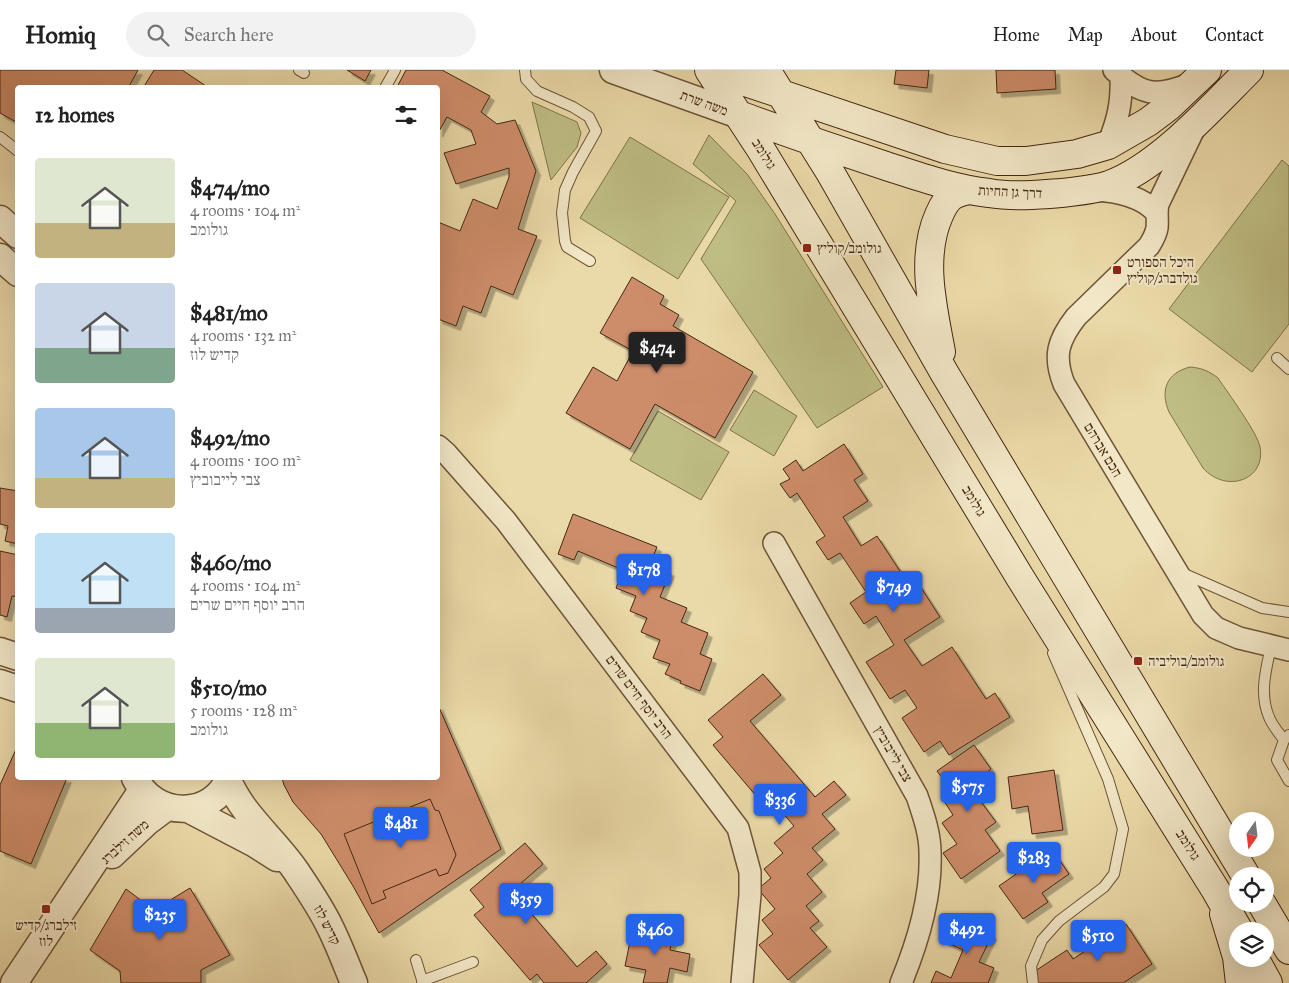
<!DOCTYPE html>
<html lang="en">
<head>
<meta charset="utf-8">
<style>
  :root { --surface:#fff; --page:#f2f2f2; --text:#222; --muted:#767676; --line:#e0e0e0; --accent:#2563eb }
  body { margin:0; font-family:"IM FELL Great Primer","Frank Ruhl Libre",serif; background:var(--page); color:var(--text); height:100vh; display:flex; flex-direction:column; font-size:19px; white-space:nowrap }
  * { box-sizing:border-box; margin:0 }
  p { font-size:16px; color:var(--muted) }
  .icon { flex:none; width:28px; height:28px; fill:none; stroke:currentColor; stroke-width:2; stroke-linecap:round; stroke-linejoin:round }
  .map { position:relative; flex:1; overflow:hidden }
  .drawer { position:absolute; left:15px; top:15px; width:425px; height:695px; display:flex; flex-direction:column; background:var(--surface); border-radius:5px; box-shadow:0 5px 20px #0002 }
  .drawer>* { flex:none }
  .needle { width:32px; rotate:194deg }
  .controls { position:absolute; left:1229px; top:742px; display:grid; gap:10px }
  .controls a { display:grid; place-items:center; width:45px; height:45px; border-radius:50%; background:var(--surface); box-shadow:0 5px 20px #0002; font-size:25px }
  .price { position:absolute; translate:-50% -42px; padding:0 11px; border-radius:5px; background:var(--accent); color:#fff; font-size:16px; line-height:32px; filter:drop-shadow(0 1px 2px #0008) }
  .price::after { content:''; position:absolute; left:50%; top:30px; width:15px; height:11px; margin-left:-8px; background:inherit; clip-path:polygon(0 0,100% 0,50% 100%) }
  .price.active { background:#222; color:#fff }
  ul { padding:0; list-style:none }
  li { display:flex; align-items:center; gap:15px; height:125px; padding:0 20px }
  li span { display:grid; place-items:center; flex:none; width:140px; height:100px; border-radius:5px; color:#555 }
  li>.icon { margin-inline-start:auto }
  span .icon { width:60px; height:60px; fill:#fffc; stroke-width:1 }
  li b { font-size:21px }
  h2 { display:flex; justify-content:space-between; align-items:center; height:60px; padding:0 20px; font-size:21px }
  header { display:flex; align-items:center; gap:30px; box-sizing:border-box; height:70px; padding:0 25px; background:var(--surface); border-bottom:1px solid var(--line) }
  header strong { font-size:24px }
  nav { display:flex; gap:28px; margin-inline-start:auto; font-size:18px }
  .search { width:350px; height:45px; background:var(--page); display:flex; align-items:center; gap:12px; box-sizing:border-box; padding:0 18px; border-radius:28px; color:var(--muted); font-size:19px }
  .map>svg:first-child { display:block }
  .green { fill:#bebd83; stroke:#82724a }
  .building { fill:#ce8d6b; stroke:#452712; filter:url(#shadow) }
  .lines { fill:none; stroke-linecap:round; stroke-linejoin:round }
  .service-casing { stroke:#6e5438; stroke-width:12 }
  .minor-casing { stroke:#6e5438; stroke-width:24 }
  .tertiary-casing { stroke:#6e5438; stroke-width:29 }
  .secondary-casing { stroke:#452712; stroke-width:30 }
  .service { stroke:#f2e7c7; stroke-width:10 }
  .minor { stroke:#f2e7c7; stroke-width:21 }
  .tertiary { stroke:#f2e7c7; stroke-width:26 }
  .secondary { stroke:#f2e7c7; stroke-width:28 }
  .poi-dot { fill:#8f2418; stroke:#f2e7c7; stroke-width:2 }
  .labels { text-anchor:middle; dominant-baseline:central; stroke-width:4; stroke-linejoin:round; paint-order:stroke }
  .street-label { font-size:14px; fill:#452712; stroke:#f2e7c7 }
  .poi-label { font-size:14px; fill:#452712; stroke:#f2e7c7; text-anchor:start }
</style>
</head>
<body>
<header>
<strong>Homiq</strong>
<div class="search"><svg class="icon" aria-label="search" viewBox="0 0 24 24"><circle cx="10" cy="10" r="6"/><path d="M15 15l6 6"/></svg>Search here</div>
<nav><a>Home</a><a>Map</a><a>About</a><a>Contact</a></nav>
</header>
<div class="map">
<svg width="1289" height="913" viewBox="0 0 1289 913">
  <defs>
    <filter id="shadow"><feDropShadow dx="4.5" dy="4.5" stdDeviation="0" flood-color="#0004"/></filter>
  </defs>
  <rect width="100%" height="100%" fill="#ebdaa9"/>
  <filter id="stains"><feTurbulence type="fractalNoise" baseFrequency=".004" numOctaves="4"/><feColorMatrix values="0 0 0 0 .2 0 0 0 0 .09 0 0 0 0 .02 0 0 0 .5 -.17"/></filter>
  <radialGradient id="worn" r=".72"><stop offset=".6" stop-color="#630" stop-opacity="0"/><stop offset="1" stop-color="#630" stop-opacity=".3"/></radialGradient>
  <path class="green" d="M 532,32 L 577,52 L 581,63 L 577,77 L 551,110 Z
    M 709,65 L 747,104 L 775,144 L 883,317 L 817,358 L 701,189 L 736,131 L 693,94 Z
    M 630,67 L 729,127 L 678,209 L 580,148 Z
    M 1282,90 L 1289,96 L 1289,254 L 1252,302 L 1169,239 Z
    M 1190,297 C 1202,298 1209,301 1218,308 C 1228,323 1257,362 1260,377 C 1266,410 1226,424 1203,398 L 1169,342 C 1160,321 1166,303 1190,297 Z
    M 754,320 L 797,346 L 774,386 L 730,360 Z
    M 658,341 L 729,382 L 701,430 L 630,390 Z"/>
  <path class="building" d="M 0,0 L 138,0 L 128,18 L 18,18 L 18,53 L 0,43 Z
    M 154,0 L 182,0 L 209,18 L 143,18 Z
    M 347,0 L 371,0 L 365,11 Z
    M 406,0 L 442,0 L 490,26 L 481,42 L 497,54 L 515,50 L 536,101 L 518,159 L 537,166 L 513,225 L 491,216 L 481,243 L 463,236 L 456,256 L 438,249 L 438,152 L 460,161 L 473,129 L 497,139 L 509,107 L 509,98 L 456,114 L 444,83 L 476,74 L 471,60 L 447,47 L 438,63 L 438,18 L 397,17 Z
    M 896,0 L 929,0 L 927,18 L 894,14 Z
    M 996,0 L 1055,0 L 1056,19 L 997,23 Z
    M 632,207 L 664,226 L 660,234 L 679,245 L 673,256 L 753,302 L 715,368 L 655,334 L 630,379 L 566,343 L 593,297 L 617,311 L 633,281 L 600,263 Z
    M 844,374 L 863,404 L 854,410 L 868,431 L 843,447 L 861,476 L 877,466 L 911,518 L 918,513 L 940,547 L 904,570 L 922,596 L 952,577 L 986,629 L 995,623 L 1010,647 L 949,685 L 940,671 L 924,682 L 902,648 L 917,638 L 905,620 L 890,629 L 866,592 L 894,575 L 876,546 L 864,554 L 850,533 L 866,522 L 840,483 L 828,490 L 816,472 L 825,466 L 797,423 L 790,428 L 780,414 L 790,409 L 783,399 L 796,390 L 803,401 Z
    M 0,418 L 18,421 L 18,474 L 5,471 L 8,456 L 0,454 Z
    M 573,444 L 657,477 L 650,494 L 670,502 L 660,527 L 687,538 L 681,552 L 708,563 L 700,584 L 712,589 L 700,621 L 680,613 L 681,611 L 665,604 L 670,594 L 653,588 L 660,570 L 641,562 L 647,548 L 630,541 L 636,526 L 616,518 L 623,500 L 578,481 L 574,490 L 558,484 Z
    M 0,481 L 18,485 L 18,527 L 12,526 L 7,547 L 0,545 Z
    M 763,604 L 781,625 L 750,651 L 815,727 L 834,711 L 846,725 L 822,744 L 835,759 L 812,778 L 823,790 L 807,804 L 822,822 L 806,836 L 819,851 L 810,858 L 827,877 L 788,910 L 759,875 L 773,864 L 762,850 L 775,839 L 758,819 L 771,808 L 764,799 L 783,783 L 774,773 L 794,756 L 775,734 L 768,740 L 713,675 L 723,667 L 708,650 Z
    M 438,635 L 501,779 L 379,863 L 353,816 L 321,764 L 293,732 L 284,715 L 282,708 L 438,708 Z
    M 974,675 L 991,699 L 978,709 L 988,723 L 979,729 L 996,752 L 985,760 L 1000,781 L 961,809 L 943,783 L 957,774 L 942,753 L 953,745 L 944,731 L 954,724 L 937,701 Z
    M 17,677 L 18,708 L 67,708 L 31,794 L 0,781 L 0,715 Z
    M 1054,700 L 1063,760 L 1032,764 L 1028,736 L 1012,739 L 1008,707 Z
    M 430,729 L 435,740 L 439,741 L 456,785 L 448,803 L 439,806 L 436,799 L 383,821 L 386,828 L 372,834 L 344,764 Z
    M 525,773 L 543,794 L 512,821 L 577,897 L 596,881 L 607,894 L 586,913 L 544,913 L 537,904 L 530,910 L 474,845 L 484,837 L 470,820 Z
    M 1052,779 L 1069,804 L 1042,823 L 1048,832 L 1023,849 L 999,816 Z
    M 190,818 L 230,885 L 201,900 L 201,913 L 121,913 L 120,901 L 90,880 L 126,819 L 154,840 Z
    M 955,848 L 992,865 L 979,892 L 994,898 L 988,913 L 931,913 L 936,901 L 951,908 L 963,880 L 944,871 Z
    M 1126,854 L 1152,894 L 1123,913 L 1039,913 L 1032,903 L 1067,880 L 1073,889 Z
    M 633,857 L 673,866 L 670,880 L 690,884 L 687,902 L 670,898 L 667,913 L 643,913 L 646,900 L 625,896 Z"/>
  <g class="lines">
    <defs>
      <path id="service" d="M 299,0 L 304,3
        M 525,0 L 526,9 L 537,21 L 573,37 L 589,47 L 596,61 L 573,102 L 565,120 L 562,143 L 565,171 L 567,177 L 590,191
        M 385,18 L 395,0
        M 0,67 L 18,81
        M 1277,288 L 1289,299
        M 1180,502 L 1262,538 L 1289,542
        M 1271,576 C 1266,600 1259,623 1269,647 C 1272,655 1279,663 1284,670
        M 1289,665 L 1284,670 L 1277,690 L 1289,711
        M 416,890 L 423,913
        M 422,911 L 473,892
        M 1033,913 L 1031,896 L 1042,870 L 1059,851 L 1104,817 L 1114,804 L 1123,759 L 1108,709 L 1053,583"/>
      <path id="minor" d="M 1114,0 C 1142,25 1155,28 1190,14
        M 1194,59 L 1158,134 C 1156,142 1158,149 1157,158 C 1156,165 1152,171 1149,176 L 1076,247 C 1058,270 1053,286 1064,314 L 1203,545 L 1216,558 L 1239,568 L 1289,580
        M 1108,75 C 1118,49 1122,34 1121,6
        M 1094,120 C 1115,121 1141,126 1156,142
        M 438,376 L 446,383 L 506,451 L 738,758 L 750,802 L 750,825 L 742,913
        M 774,473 L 917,726 C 923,744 930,763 930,782 C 932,827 918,872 901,913"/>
      <path id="tertiary" d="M 613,0 L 739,45
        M 0,149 L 18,165
        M 0,187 L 18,203
        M 0,581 L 18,587
        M 0,613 L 18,619
        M 135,708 C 154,748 212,750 229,708
        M 228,710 C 243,746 275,770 296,801 C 308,819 321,838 330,857 C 339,875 346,894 354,913
        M 188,739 L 255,774 L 277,788
        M 112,785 L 147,752 L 167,737
        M 14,913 L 142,720"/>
      <path id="secondary" d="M 709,0 L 760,78 L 1021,509 L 1215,819 L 1239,861
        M 710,0 L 945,79 L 997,91 L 1026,91 L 1077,84 L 1108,75 L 1148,52 L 1168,37 L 1207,0
        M 766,0 L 830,102 L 945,304 L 1246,806
        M 739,45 C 788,63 837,80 886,96 C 920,107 954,119 989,123 C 1012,127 1037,125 1061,123 C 1077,121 1094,120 1109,115 C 1159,97 1212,37 1249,0
        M 941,282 C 933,238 920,188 939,145 C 942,138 946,130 952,126 C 958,122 964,121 970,120
        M 1262,834 L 1289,880
        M 1224,844 L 1237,887 L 1240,913
        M 1255,889 L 1268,913"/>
    </defs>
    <use href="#service" class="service-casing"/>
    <use href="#minor" class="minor-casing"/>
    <use href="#tertiary" class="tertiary-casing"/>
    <use href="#secondary" class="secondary-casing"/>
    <use href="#service" class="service"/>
    <use href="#minor" class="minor"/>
    <use href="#tertiary" class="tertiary"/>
    <use href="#secondary" class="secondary"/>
  </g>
  <g class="poi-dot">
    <rect x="802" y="173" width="10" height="10" rx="2.5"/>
    <rect x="1112" y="195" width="10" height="10" rx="2.5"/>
    <rect x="1133" y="586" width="10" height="10" rx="2.5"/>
    <rect x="41" y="834" width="10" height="10" rx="2.5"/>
  </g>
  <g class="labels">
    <g class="street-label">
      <text transform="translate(704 33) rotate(20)">משה שרת</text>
      <text transform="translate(764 84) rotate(58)">גולומב</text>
      <text transform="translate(1010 122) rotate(3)">דרך גן החיות</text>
      <text transform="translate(1103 380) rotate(59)">חכם אברהם</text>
      <text transform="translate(974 431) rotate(59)">גולומב</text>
      <text transform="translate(639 627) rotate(53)">הרב יוסף חיים שרים</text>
      <text transform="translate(893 684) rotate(60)">צבי לייבוביץ</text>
      <text transform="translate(125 772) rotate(-42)">משה זילברג</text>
      <text transform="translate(1188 775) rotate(58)">גולומב</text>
      <text transform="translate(327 855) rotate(63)">קדיש לוז</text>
    </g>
    <g class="poi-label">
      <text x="817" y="178">גולומב/קוליץ</text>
      <text x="1127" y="192">היכל הספורט<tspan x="1127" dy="16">גולדברג/קוליץ</tspan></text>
      <text x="1148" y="591">גולומב/בוליביה</text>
      <text x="46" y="855" text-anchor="middle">זילברג/קדיש<tspan x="46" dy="16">לוז</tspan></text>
    </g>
  </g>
  <rect width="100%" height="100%" filter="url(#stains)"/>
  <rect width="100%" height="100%" fill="url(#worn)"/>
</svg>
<div class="controls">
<a><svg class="needle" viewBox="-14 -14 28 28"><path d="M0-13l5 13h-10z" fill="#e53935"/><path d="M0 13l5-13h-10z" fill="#767676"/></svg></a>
<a><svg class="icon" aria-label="locate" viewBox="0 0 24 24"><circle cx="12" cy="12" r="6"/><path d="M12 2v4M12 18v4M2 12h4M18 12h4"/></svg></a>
<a><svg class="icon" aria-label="layers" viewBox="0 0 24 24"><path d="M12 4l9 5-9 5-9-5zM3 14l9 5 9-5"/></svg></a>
</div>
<b class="price active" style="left:657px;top:304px">$474</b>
<b class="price" style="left:644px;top:526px">$178</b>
<b class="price" style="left:894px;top:543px">$749</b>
<b class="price" style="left:968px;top:743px">$575</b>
<b class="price" style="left:780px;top:756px">$336</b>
<b class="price" style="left:401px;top:779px">$481</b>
<b class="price" style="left:1034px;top:814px">$283</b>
<b class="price" style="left:526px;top:855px">$359</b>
<b class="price" style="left:160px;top:871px">$235</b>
<b class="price" style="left:967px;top:885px">$492</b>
<b class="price" style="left:655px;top:886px">$460</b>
<b class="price" style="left:1098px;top:892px">$510</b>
<section class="drawer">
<h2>12 homes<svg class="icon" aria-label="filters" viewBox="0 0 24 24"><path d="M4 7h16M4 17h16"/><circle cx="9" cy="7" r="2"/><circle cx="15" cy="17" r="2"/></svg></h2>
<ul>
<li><span style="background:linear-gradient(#dfe7d0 65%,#c2b280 0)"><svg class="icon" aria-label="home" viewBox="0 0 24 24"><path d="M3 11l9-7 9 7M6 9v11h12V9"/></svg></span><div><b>$474/mo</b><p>4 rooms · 104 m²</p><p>גולומב</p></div></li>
<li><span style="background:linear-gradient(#c9d6e8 65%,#7fa58c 0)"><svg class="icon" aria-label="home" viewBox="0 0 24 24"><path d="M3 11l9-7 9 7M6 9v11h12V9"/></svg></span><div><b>$481/mo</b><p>4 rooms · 132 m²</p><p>קדיש לוז</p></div></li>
<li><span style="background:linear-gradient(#a9c7e8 70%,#c2b280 0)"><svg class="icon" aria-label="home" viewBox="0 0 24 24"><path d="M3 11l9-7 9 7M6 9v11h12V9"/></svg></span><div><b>$492/mo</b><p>4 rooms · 100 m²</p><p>צבי לייבוביץ</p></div></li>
<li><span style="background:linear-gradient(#bfe0f5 75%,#9aa5b1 0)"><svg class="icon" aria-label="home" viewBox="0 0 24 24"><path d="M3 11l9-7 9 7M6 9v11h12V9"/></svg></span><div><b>$460/mo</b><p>4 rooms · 104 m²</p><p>הרב יוסף חיים שרים</p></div></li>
<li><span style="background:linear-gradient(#dfe7d0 65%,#8fb573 0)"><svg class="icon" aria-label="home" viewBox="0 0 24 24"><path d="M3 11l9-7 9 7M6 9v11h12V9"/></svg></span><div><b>$510/mo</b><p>5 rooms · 128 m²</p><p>גולומב</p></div></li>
</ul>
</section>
</div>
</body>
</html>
